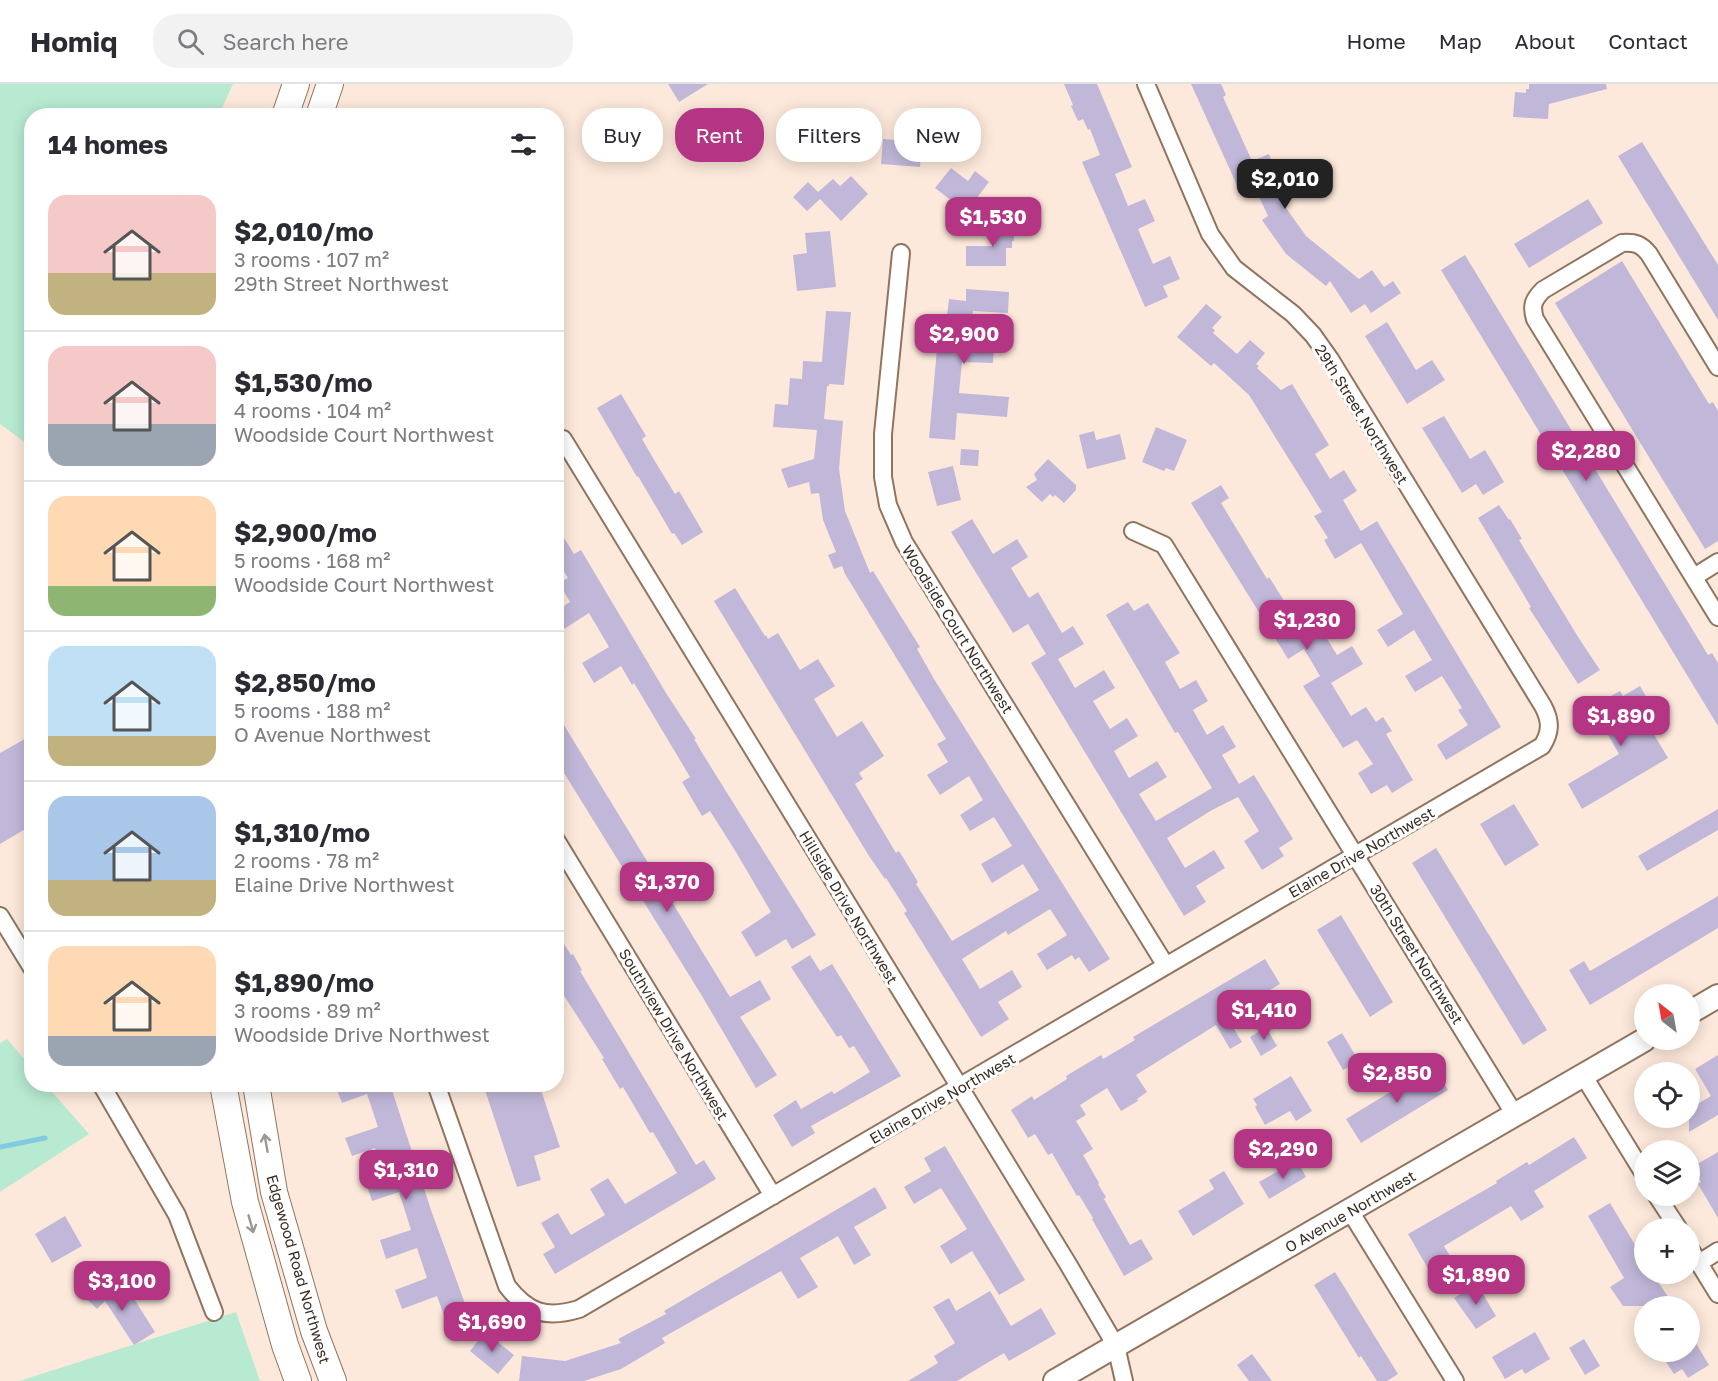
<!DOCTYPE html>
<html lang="en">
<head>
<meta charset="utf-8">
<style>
  :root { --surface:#fff; --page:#f2f2f3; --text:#2b2b33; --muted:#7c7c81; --line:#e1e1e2; --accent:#b33584 }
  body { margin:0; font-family:"Golos Text",sans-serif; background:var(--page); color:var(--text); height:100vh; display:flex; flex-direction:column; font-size:22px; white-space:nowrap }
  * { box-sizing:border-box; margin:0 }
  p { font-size:20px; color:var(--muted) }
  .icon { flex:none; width:33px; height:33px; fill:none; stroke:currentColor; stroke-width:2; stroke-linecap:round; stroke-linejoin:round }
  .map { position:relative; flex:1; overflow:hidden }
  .details { position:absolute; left:24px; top:24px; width:540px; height:984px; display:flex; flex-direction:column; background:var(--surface); border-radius:24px; box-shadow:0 3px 15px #0003 }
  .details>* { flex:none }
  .banner { position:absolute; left:582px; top:24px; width:570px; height:54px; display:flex; gap:12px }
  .needle { width:39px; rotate:329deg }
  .buttons { position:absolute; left:1634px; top:900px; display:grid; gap:12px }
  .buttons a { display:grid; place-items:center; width:66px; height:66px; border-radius:50%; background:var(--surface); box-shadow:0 3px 15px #0003; font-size:30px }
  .price { position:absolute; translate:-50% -51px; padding:0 14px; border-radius:12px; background:var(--accent); color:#fff; font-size:20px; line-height:39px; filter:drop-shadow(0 2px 3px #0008) }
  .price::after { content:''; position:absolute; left:50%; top:36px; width:18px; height:14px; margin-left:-9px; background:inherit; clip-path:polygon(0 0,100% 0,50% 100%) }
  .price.active { background:#222; color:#fff }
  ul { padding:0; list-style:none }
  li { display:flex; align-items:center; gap:18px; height:150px; padding:0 24px }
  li+li { border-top:2px solid var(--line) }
  li span { display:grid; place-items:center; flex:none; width:168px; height:120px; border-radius:18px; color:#555 }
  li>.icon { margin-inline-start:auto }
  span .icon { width:72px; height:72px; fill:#fffc; stroke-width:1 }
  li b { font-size:26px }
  h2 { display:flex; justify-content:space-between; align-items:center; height:72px; padding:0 24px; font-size:26px }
  .chip { padding:0 21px; border-radius:24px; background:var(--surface); box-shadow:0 3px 15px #0003; font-size:21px; line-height:54px }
  .chip.active { background:var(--accent); color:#fff }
  header { display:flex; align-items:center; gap:36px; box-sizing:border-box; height:84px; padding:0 30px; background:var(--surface); border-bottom:2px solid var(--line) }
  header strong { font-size:28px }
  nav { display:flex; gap:33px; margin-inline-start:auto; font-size:21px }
  .search { width:420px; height:54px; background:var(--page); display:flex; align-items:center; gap:15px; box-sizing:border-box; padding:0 21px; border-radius:24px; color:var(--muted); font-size:22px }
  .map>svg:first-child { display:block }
  .green { fill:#b8ead1 }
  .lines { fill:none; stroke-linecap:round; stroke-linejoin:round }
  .stream { stroke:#82cae2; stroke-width:5 }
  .building { fill:#c1b8d9 }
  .street-casing { stroke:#90745f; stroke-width:20 }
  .secondary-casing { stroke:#90745f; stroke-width:26 }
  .primary-casing { stroke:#90745f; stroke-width:28 }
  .street { stroke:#fff; stroke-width:16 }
  .secondary { stroke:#fff; stroke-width:22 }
  .primary { stroke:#fff; stroke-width:26 }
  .oneway { stroke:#9c9692 }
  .labels { text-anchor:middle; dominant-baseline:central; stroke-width:6; stroke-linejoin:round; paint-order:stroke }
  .street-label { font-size:15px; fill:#392d24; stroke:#fff }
</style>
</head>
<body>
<header>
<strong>Homiq</strong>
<div class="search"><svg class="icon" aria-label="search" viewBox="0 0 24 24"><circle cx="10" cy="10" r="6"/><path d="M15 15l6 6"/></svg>Search here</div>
<nav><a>Home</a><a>Map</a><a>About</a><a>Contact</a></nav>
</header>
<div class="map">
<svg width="1718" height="1297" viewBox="0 0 1718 1297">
  <rect width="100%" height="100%" fill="#fde9db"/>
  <path class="green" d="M 0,0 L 233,0 L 219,31 L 32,32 L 31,363 L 0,340 Z
    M 7,955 L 31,983 L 32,1000 L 46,1001 L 89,1050 L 0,1108 L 0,959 Z
    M 236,1228 L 260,1297 L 19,1297 Z"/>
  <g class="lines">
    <path class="stream" d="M 0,1063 L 45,1054"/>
  </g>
  <path class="building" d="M 668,0 L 708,0 L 679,18 Z
    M 1064,0 L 1097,0 L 1132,83 L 1115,90 L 1128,122 L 1145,115 L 1155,137 L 1138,145 L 1153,180 L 1170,172 L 1180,195 L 1163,202 L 1168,213 L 1145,223 L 1082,78 L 1100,71 L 1090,45 L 1088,46 L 1083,35 L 1078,37 L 1071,22 L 1073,21 Z
    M 1191,0 L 1221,0 L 1226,11 L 1223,13 L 1252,77 L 1269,70 L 1284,106 L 1276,110 L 1306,152 L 1359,195 L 1372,186 L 1384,203 L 1393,197 L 1401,209 L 1371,229 L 1365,220 L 1351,229 L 1330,197 L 1326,202 L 1286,170 L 1262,136 L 1268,132 L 1255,104 L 1241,110 Z
    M 1529,0 L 1606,0 L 1607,5 L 1549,20 L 1548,35 L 1513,33 L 1515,8 L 1526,9 L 1526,5 L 1529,5 Z
    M 883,55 L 922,58 L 920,83 L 881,80 Z
    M 1642,58 L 1718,181 L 1718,236 L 1618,72 Z
    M 951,84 L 968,97 L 975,87 L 989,98 L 966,128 L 935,104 Z
    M 851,92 L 868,110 L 841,137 L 820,115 L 807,127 L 793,113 L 808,98 L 818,108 L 833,95 L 840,102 Z
    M 1588,115 L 1603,139 L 1529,184 L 1514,160 Z
    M 995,137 L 1013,137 L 1014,157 L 1012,157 L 1012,164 L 1006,164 L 1006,182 L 966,182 L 966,162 L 995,162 Z
    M 830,147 L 836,203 L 797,207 L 793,171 L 807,169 L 805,149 Z
    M 1465,171 L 1708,571 L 1712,569 L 1718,579 L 1718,642 L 1441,186 Z
    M 1622,177 L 1709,320 L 1713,318 L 1718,327 L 1718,457 L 1705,465 L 1555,219 Z
    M 966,205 L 1009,208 L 1008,229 L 973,227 L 969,259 L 994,260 L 993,279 L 962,278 L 959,309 L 1009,313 L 1007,333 L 957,329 L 955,356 L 929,354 L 937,265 L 943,266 L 949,215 L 966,217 Z
    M 1206,220 L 1222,233 L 1212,244 L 1215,246 L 1213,249 L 1237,270 L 1250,256 L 1265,269 L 1256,280 L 1259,282 L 1257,284 L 1281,306 L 1292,300 L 1329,361 L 1315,370 L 1330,395 L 1344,386 L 1357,407 L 1343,416 L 1361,447 L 1377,437 L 1501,643 L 1446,676 L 1437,661 L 1468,641 L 1458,626 L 1462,624 L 1442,592 L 1415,608 L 1405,592 L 1432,576 L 1414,546 L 1388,563 L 1377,546 L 1403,530 L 1361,459 L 1335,475 L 1324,456 L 1328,454 L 1314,432 L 1322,428 L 1249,311 L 1214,279 L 1211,282 L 1177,253 Z
    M 826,227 L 851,228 L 844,301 L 829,300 L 829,302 L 827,302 L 824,335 L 843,337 L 839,385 L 845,427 L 870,489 L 873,487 L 892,518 L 920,563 L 917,565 L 934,595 L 1110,875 L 1089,888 L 1079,873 L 1075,876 L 1072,871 L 1047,886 L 1037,870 L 1067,851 L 1050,825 L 1008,851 L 1006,847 L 962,875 L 980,905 L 1012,886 L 1022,903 L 998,918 L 1009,935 L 981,953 L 904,829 L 907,827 L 886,794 L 885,795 L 869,772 L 714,517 L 735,504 L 765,552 L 766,551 L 768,555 L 778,549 L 800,586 L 818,575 L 835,602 L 814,615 L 837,653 L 862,637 L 884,672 L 859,689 L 863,695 L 855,700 L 896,769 L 899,767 L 918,798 L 916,800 L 952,857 L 1039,806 L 1023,780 L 992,799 L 981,780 L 1012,762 L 994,733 L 970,747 L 960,731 L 983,716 L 969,692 L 940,711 L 927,691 L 948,678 L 937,660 L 946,655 L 845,490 L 842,482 L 834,485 L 828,471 L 836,468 L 823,436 L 819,409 L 811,410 L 809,398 L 788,404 L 781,385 L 814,375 L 817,346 L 773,343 L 775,320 L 788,321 L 790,294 L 802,295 L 803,277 L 822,278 Z
    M 1387,238 L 1416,286 L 1432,276 L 1445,296 L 1407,320 L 1365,252 Z
    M 621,310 L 646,352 L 642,355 L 656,379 L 675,410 L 679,407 L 703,448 L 682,461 L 674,449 L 672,450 L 638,392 L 637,393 L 597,324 Z
    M 1444,332 L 1470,375 L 1485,366 L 1504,398 L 1483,411 L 1476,400 L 1462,409 L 1422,344 Z
    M 1156,343 L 1187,356 L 1174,387 L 1166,384 L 1164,387 L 1142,378 Z
    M 1094,347 L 1096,356 L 1120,350 L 1126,375 L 1087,385 L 1079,351 Z
    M 961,365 L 979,366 L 978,382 L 960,381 Z
    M 1048,375 L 1076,401 L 1076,406 L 1064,419 L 1055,411 L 1053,413 L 1050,410 L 1042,418 L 1026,403 L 1037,396 L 1034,390 Z
    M 953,382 L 961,416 L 937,422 L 928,388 Z
    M 1221,401 L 1229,414 L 1221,419 L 1267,495 L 1269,493 L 1298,539 L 1312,530 L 1337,571 L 1352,562 L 1363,580 L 1331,599 L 1351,632 L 1366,623 L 1376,638 L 1383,633 L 1392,647 L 1386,650 L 1413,696 L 1392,709 L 1387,701 L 1371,710 L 1358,689 L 1373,680 L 1357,656 L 1343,664 L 1303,602 L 1320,592 L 1304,565 L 1288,575 L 1191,419 Z
    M 1499,421 L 1509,436 L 1510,435 L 1522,455 L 1519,456 L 1580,556 L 1600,586 L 1578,600 L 1529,524 L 1531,523 L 1478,434 Z
    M 972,435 L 993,470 L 1017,455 L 1028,473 L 1011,484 L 1029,514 L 1038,508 L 1062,549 L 1073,542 L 1084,560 L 1058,575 L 1075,604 L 1104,586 L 1115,604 L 1093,617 L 1110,645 L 1127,634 L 1138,652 L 1114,667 L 1129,694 L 1157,677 L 1167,693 L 1139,710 L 1156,737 L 1212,704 L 1178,648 L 1175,649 L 1106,531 L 1128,518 L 1134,527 L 1148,519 L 1180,569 L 1165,578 L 1180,605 L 1196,596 L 1208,617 L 1193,626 L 1207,651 L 1223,641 L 1236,663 L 1222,671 L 1239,700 L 1254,691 L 1293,755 L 1279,764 L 1284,772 L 1262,786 L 1244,757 L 1259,747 L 1238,713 L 1212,726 L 1167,754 L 1185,784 L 1214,766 L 1225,784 L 1196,802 L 1206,818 L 1184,832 L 1031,579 L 1046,570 L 1028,540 L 1013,549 L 951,448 Z
    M 556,441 L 574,470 L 581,466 L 666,609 L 696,655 L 694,655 L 704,672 L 816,851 L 792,865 L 786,855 L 756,873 L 741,848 L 771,828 L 736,768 L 710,727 L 702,732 L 682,698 L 690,693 L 634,599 L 632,601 L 621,582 L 594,599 L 582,579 L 609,563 L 589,529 L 564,545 L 556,532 L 556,527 L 570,518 L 559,499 L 568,494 L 556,474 Z
    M 1640,602 L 1651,621 L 1640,627 L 1668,674 L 1582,725 L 1568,700 L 1619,670 L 1592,623 L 1620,607 L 1623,612 Z
    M 556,628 L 730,913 L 760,896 L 771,915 L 740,933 L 777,991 L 756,1004 L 702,912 L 556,676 Z
    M 32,651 L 32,741 L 0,760 L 0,669 Z
    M 1514,720 L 1539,761 L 1505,782 L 1480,740 Z
    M 1718,725 L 1718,746 L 1647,787 L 1638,772 Z
    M 1436,764 L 1547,946 L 1523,961 L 1412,779 Z
    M 1718,812 L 1718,844 L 1590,921 L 1569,886 L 1584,877 L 1590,887 Z
    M 1341,831 L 1393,918 L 1370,933 L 1317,846 Z
    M 556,847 L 571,871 L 573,870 L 582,886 L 580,887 L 696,1081 L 704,1076 L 716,1095 L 555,1190 L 543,1170 L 555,1163 L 541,1139 L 558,1129 L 571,1151 L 605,1131 L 590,1105 L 608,1094 L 625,1120 L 677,1089 L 653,1048 L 650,1049 L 623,1003 L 620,1005 L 602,975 L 604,974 L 556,899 Z
    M 810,871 L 820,887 L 832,880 L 901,992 L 811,1042 L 815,1049 L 792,1063 L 773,1031 L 796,1016 L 801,1025 L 832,1007 L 834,1010 L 870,988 L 854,962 L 849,964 L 841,951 L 837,953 L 791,883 Z
    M 1265,875 L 1280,900 L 1226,932 L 1242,958 L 1230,965 L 1216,941 L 1136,991 L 1147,1008 L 1137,1015 L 1138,1017 L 1121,1027 L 1107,1004 L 1080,1021 L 1086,1031 L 1076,1037 L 1093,1065 L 1083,1071 L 1099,1099 L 1098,1100 L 1106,1113 L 1104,1115 L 1130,1161 L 1141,1155 L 1153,1175 L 1124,1192 L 1092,1135 L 1093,1134 L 1079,1111 L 1077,1112 L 1052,1069 L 1048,1071 L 1035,1050 L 1028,1054 L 1011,1026 L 1032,1012 L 1034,1016 L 1067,995 L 1066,992 L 1101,971 L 1103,975 L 1135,956 L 1133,953 Z
    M 1266,943 L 1277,962 L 1261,972 L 1250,953 Z
    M 1342,949 L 1359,977 L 1343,986 L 1327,958 Z
    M 1718,971 L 1718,1031 L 1689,1048 L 1689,1025 L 1711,1012 L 1695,985 Z
    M 1433,982 L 1448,1006 L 1361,1059 L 1346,1035 Z
    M 1291,992 L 1312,1027 L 1296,1037 L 1290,1027 L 1265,1041 L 1255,1023 L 1257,1021 L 1253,1015 Z
    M 390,1000 L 431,1126 L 468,1228 L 446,1237 L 437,1212 L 402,1225 L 395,1206 L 427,1194 L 417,1164 L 386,1175 L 380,1156 L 411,1146 L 399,1108 L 372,1117 L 367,1102 L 385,1096 L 375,1064 L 352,1072 L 345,1054 L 378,1043 L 367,1010 L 342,1019 L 335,1001 Z
    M 483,1000 L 539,1000 L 560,1063 L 534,1072 L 541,1096 L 517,1103 Z
    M 1574,1053 L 1587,1074 L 1534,1107 L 1544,1123 L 1521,1137 L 1511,1122 L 1444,1162 L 1456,1182 L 1434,1195 L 1408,1150 L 1497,1099 L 1496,1097 L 1527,1078 L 1529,1081 Z
    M 945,1062 L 1025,1196 L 999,1211 L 972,1167 L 951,1180 L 940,1162 L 967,1145 L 941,1104 L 914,1120 L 904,1103 L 931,1087 L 924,1074 Z
    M 1718,1068 L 1718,1134 L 1698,1100 L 1701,1098 L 1692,1083 Z
    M 1297,1076 L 1306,1093 L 1269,1115 L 1259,1098 Z
    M 1224,1087 L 1244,1120 L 1193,1152 L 1178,1127 L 1214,1105 L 1209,1096 Z
    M 875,1103 L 887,1124 L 854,1143 L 871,1171 L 854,1181 L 838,1152 L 800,1174 L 818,1203 L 798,1215 L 781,1187 L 662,1254 L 665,1259 L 621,1285 L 584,1297 L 519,1297 L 522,1272 L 565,1277 L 621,1259 L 618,1255 L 666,1230 L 664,1227 Z
    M 1610,1119 L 1644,1176 L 1644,1190 L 1653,1190 L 1674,1222 L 1623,1222 L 1610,1203 L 1624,1194 L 1588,1132 Z
    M 65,1132 L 82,1162 L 52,1179 L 35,1150 Z
    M 1335,1188 L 1398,1290 L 1387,1297 L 1377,1297 L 1361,1272 L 1359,1274 L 1314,1201 Z
    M 99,1194 L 121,1216 L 131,1210 L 155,1248 L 134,1261 L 105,1217 L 97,1225 L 85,1213 L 96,1202 L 94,1198 Z
    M 1477,1200 L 1496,1232 L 1476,1245 L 1454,1214 Z
    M 990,1207 L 1011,1242 L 1041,1224 L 1056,1250 L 1009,1277 L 1004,1269 L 957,1297 L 908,1297 L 938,1279 L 934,1272 L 955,1259 L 933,1223 L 949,1214 L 956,1227 Z
    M 485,1248 L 514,1271 L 498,1290 L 470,1267 Z
    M 1535,1248 L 1550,1275 L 1525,1290 L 1522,1285 L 1505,1295 L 1492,1273 Z
    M 1689,1248 L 1709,1281 L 1688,1294 L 1682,1285 L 1674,1290 L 1666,1278 L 1675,1272 L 1672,1268 L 1689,1268 Z
    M 1584,1255 L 1600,1282 L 1585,1291 L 1569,1264 Z
    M 1252,1270 L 1272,1297 L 1249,1297 L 1237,1281 Z"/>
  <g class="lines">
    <defs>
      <path id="street" d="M 901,169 L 883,350 L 883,393 L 888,421 L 904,458 L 1166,882
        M 1718,283 L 1649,170 C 1641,160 1635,158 1622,159 L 1543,206 C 1533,216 1531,222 1535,235 L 1718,533
        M 563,355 L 1068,1180 L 1116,1262 L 1124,1297
        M 1133,447 L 1164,461 L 1515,1031
        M 1694,493 L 1718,478
        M 556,756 L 773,1112
        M 0,832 L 32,884
        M 1583,991 L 1644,1090
        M 101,1000 L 177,1131 L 214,1228
        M 436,1000 L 507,1202 C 528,1229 546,1235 579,1225 L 1542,662 C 1551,648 1551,637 1543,622 L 1330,275 L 1313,251 L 1293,230 L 1234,184 L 1210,150 L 1146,0
        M 1657,1112 L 1678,1144
        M 1350,1127 L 1455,1297
        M 1689,1163 L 1718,1210
        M 1699,1179 L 1718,1167"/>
      <path id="secondary" d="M 1689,929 L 1718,912
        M 1055,1297 L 1644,956"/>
      <path id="primary" d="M 285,32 L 296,0
        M 319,32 L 330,0
        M 223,1000 L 245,1118 L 285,1261 L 298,1297
        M 256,1000 L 274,1108 L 314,1247 L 333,1297"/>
    </defs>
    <use href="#street" class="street-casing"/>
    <use href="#secondary" class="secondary-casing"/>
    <use href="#primary" class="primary-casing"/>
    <use href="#street" class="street"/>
    <use href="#secondary" class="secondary"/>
    <use href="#primary" class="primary"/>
  </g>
  <defs><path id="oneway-shaft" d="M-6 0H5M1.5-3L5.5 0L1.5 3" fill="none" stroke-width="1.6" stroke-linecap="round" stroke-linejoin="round" transform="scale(1.5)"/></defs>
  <g class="oneway">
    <use href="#oneway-shaft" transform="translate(266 1059) rotate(-100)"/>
    <use href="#oneway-shaft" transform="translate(251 1140) rotate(74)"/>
  </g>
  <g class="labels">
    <g class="street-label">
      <text transform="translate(1362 330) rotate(58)">29th Street Northwest</text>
      <text transform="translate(958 545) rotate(58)">Woodside Court Northwest</text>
      <text transform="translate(1361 768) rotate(-30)">Elaine Drive Northwest</text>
      <text transform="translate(849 823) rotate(59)">Hillside Drive Northwest</text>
      <text transform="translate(1417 870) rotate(58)">30th Street Northwest</text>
      <text transform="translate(674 950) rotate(59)">Southview Drive Northwest</text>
      <text transform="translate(942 1014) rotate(-30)">Elaine Drive Northwest</text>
      <text transform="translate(1350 1127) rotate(-30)">O Avenue Northwest</text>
      <text transform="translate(299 1185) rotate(74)">Edgewood Road Northwest</text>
    </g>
  </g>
</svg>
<div class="buttons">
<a><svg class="needle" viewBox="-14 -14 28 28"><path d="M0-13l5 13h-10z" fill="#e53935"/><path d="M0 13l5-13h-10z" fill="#7c7c81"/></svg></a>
<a><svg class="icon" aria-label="locate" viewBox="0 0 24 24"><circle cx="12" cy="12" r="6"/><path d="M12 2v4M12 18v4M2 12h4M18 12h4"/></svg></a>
<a><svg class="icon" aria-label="layers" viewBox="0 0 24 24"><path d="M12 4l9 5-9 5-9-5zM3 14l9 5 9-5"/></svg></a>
<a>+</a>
<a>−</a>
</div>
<b class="price active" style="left:1285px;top:126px">$2,010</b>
<b class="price" style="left:993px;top:164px">$1,530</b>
<b class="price" style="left:964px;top:281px">$2,900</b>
<b class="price" style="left:1586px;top:398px">$2,280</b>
<b class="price" style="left:1307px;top:567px">$1,230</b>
<b class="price" style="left:1621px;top:663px">$1,890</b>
<b class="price" style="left:667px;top:829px">$1,370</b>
<b class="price" style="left:1264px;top:957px">$1,410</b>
<b class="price" style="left:1397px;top:1020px">$2,850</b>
<b class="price" style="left:1283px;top:1096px">$2,290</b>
<b class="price" style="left:406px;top:1117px">$1,310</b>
<b class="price" style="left:1476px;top:1222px">$1,890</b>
<b class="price" style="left:122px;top:1228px">$3,100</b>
<b class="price" style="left:492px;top:1269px">$1,690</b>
<div class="banner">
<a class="chip">Buy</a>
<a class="chip active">Rent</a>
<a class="chip">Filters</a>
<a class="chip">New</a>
</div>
<section class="details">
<h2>14 homes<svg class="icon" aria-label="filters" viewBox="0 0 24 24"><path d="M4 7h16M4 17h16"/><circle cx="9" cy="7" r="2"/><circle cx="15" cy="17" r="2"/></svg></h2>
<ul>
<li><span style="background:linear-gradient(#f6c9c9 65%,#c2b280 0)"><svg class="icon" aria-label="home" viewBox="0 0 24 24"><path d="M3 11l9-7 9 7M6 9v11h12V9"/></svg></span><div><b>$2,010/mo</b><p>3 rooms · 107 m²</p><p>29th Street Northwest</p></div></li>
<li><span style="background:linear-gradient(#f6c9c9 65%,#9aa5b1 0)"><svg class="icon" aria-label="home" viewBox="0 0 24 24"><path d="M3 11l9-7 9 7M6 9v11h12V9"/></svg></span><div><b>$1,530/mo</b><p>4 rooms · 104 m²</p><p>Woodside Court Northwest</p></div></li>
<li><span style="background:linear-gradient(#ffd9b3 75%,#8fb573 0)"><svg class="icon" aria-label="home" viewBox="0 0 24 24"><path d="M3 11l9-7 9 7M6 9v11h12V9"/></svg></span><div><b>$2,900/mo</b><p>5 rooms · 168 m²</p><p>Woodside Court Northwest</p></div></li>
<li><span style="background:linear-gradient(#bfe0f5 75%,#c2b280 0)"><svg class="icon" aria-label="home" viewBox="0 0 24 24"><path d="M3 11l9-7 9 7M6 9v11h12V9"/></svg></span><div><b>$2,850/mo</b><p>5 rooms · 188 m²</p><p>O Avenue Northwest</p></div></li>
<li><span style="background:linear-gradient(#a9c7e8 70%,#c2b280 0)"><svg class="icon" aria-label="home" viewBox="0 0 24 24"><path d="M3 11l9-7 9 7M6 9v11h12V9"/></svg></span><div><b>$1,310/mo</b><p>2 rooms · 78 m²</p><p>Elaine Drive Northwest</p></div></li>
<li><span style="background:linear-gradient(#ffd9b3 75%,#9aa5b1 0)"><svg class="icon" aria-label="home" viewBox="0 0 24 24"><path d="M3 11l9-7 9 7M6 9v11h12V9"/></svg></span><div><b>$1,890/mo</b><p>3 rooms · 89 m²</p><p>Woodside Drive Northwest</p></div></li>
</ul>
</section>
</div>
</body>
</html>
